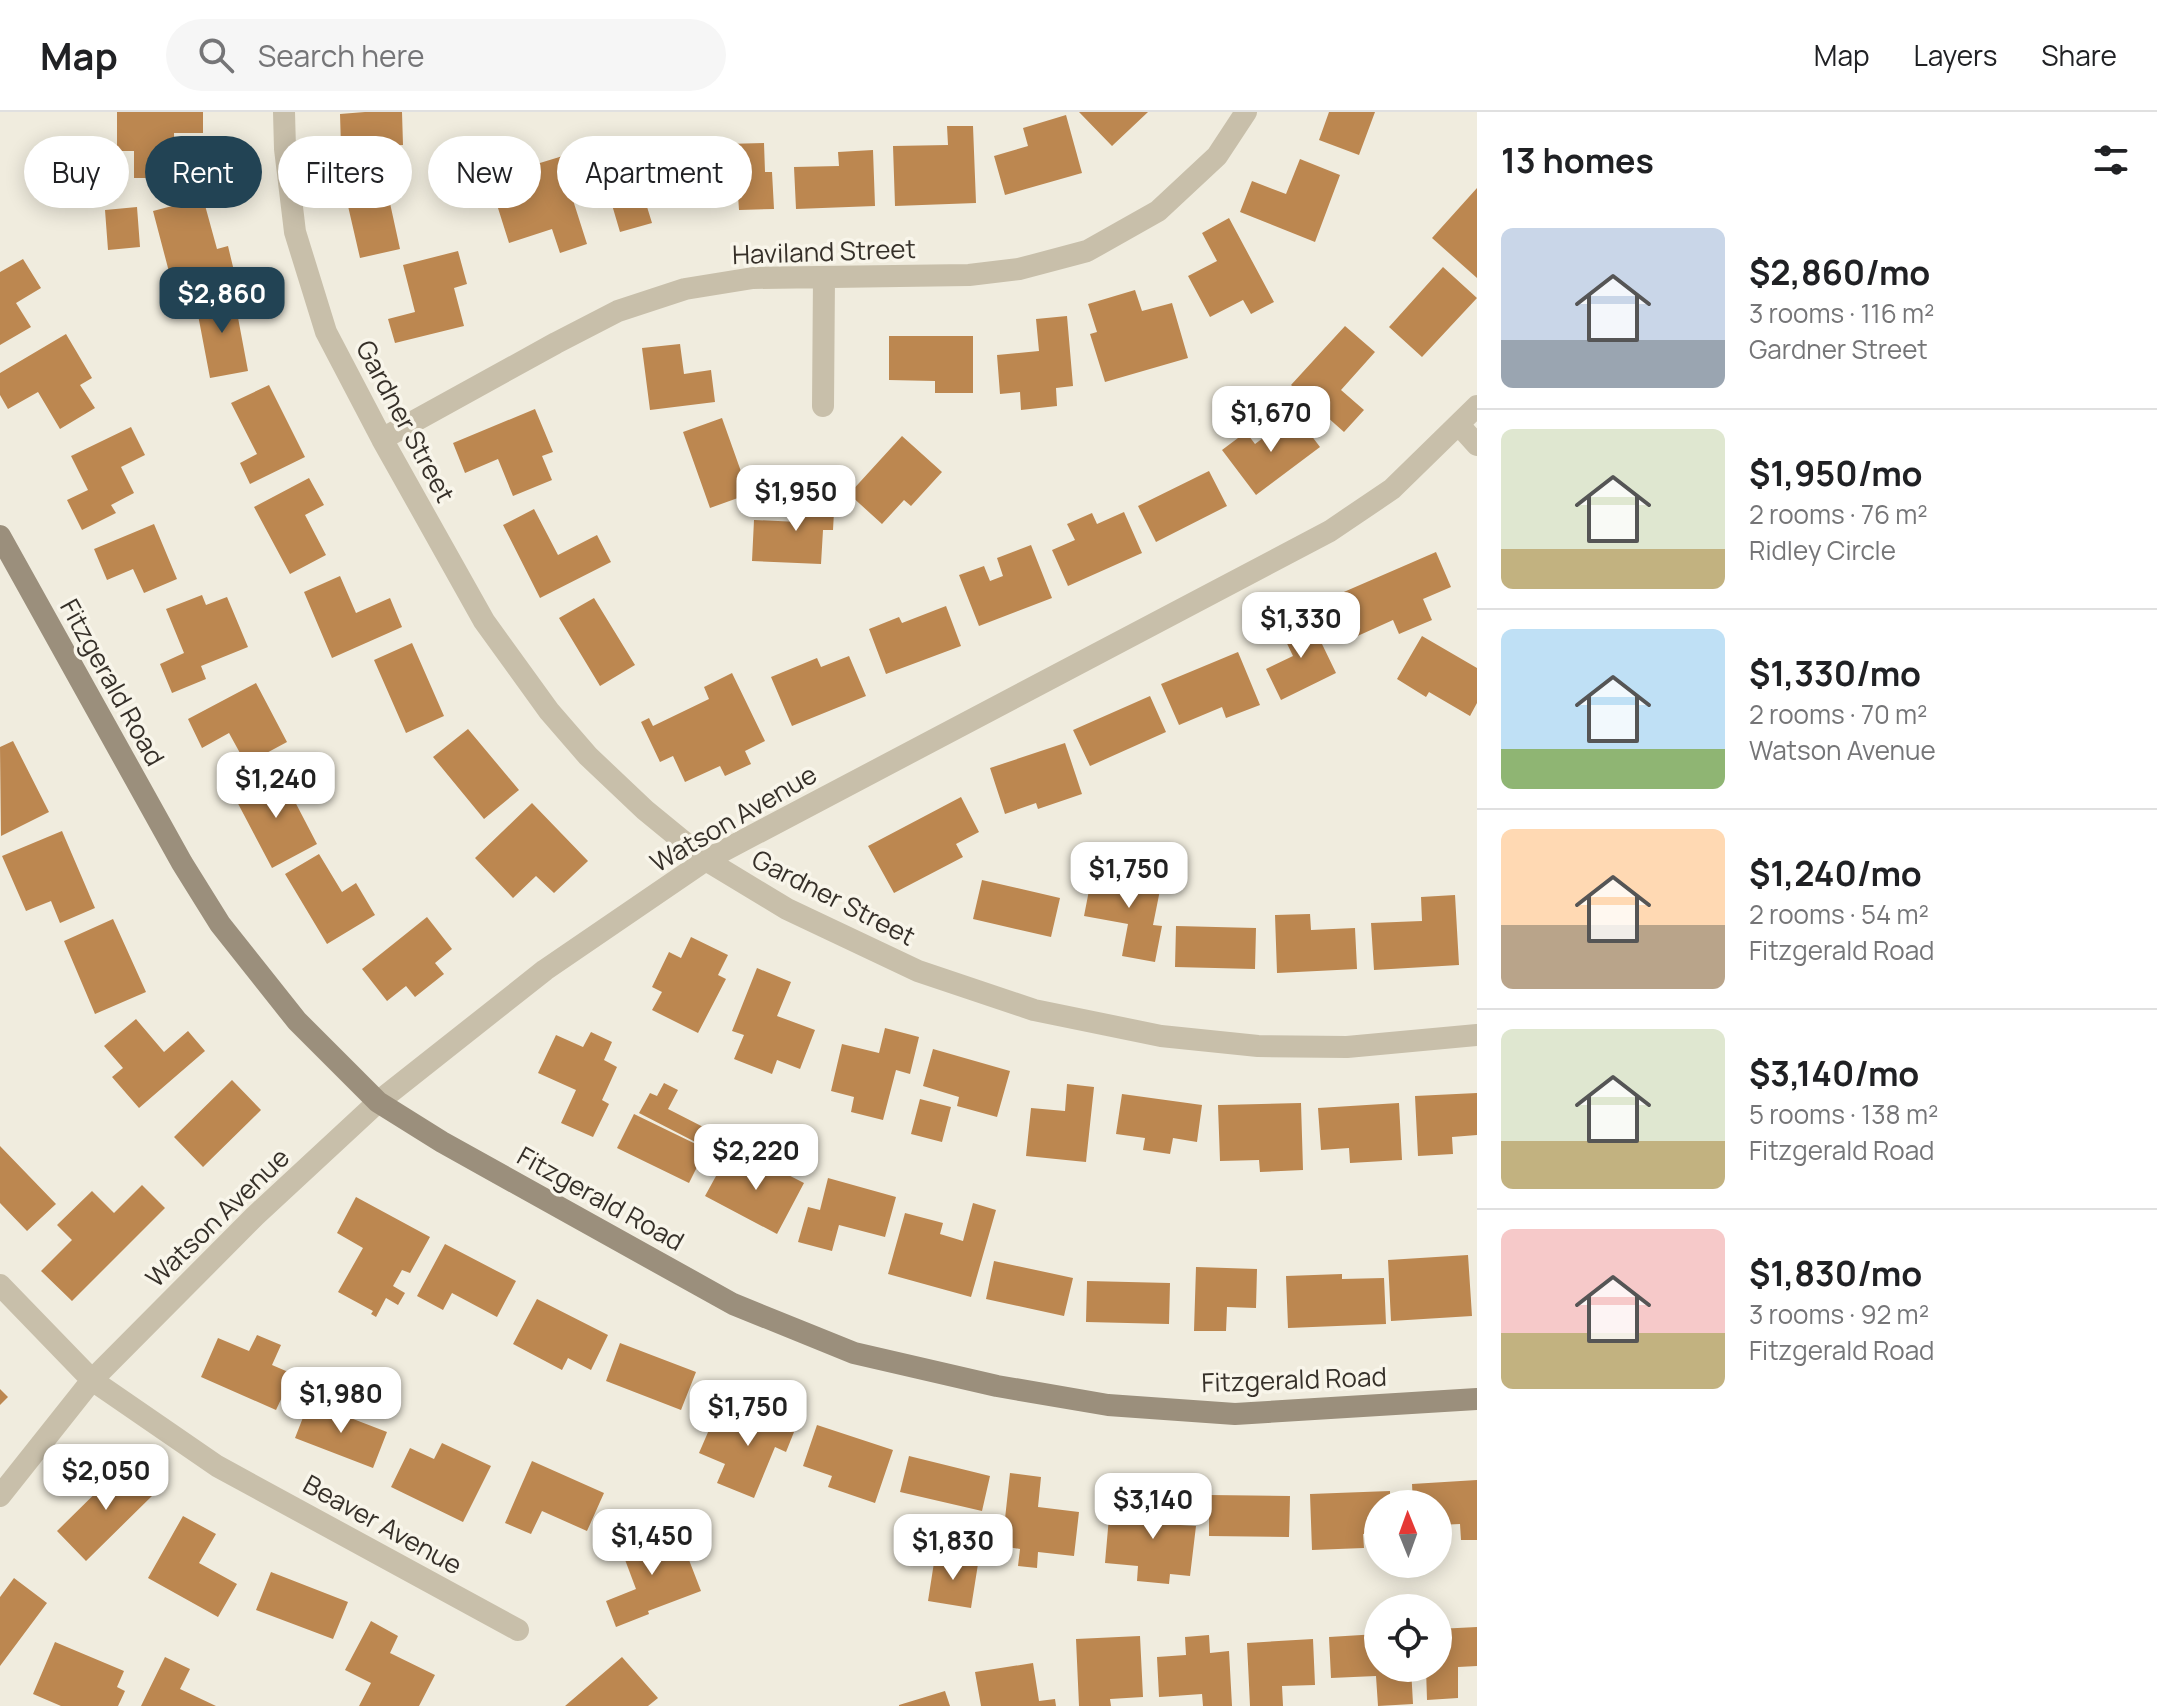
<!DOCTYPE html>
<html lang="en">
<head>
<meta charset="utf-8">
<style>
  :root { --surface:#fff; --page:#f6f6f6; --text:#202124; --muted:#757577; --line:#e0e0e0; --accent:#224354 }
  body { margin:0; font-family:Manrope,sans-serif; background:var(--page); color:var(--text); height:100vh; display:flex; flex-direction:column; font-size:30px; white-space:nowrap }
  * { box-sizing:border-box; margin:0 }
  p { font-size:26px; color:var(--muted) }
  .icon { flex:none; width:44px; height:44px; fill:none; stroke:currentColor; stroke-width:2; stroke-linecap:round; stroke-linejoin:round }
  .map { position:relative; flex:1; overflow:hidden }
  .panel { display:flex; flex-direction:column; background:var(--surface); width:680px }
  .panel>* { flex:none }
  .guide { position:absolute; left:24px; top:24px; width:760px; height:72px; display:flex; gap:16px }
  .needle { width:52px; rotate:359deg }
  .fabs { position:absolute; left:1364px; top:1378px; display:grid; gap:16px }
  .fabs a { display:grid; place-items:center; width:88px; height:88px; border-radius:50%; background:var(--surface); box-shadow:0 4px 20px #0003; font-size:40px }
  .price { position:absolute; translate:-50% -68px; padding:0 18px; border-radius:16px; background:#fff; color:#222; font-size:26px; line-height:52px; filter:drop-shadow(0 2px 4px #0008) }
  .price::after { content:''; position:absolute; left:50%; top:48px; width:24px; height:18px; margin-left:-12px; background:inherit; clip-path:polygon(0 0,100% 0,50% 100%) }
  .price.current { background:var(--accent); color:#fff }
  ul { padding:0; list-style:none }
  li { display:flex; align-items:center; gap:24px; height:200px; padding:0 24px }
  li+li { border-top:2px solid var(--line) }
  li span { display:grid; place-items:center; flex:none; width:224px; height:160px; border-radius:12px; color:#555 }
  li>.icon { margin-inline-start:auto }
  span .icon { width:96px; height:96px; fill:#fffc; stroke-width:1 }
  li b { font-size:34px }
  h2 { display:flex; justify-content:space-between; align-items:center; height:96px; padding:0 24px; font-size:34px }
  .tag { padding:0 28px; border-radius:36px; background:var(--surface); box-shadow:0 4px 20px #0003; font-size:28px; line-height:72px }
  .tag.current { background:var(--accent); color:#fff }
  header { display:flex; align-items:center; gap:48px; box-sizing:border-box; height:112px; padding:0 40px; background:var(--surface); border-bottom:2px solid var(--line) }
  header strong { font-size:38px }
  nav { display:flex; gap:44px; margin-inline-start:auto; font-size:28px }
  .search { width:560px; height:72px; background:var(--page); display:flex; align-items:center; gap:20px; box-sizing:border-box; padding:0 28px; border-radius:44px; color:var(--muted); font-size:30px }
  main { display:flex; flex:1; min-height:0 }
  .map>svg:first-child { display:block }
  .building { fill:#bc8750 }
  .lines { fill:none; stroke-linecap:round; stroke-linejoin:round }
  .minor { stroke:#c8bfaa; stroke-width:22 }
  .secondary { stroke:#9b8f7c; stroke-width:22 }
  .labels { text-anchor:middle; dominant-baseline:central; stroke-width:7; stroke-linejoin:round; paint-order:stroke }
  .street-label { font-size:26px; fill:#363029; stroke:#f8f5ea }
</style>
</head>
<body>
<header>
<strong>Map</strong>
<div class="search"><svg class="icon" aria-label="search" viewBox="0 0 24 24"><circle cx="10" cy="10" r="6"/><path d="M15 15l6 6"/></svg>Search here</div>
<nav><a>Map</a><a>Layers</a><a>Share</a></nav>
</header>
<main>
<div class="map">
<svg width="1477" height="1594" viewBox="0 0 1477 1594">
  <rect width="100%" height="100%" fill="#f0ecde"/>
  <path class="building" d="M 117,0 L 203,0 L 203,21 L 174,21 L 175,66 L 134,66 L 134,39 L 117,39 Z
    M 365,0 L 402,0 L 403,33 L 341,35 L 340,2 Z
    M 1079,0 L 1148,0 L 1112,34 Z
    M 1329,0 L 1375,0 L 1359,43 L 1319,28 Z
    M 1066,3 L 1082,61 L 1005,83 L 994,44 L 1028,34 L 1023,16 Z
    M 947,14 L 973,14 L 976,91 L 895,94 L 893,34 L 948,33 Z
    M 654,26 L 669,78 L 644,85 L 652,111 L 620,120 L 597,42 Z
    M 764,31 L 765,60 L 772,60 L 774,97 L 739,98 L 737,69 L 688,71 L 687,33 Z
    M 873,38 L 875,94 L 796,97 L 794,55 L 839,54 L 838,40 Z
    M 566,43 L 572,61 L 565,63 L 587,132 L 560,141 L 552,117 L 509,131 L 492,77 L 510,72 L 507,61 Z
    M 1300,47 L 1340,63 L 1315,130 L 1240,100 L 1252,69 L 1286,82 Z
    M 383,59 L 400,137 L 360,146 L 342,68 Z
    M 1477,76 L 1477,166 L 1432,126 Z
    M 203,86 L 217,137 L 228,134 L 234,159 L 173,175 L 153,99 Z
    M 137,95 L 140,135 L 108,138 L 105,98 Z
    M 1229,106 L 1274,190 L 1251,202 L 1243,188 L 1210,205 L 1188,164 L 1217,149 L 1202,121 Z
    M 458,139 L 467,172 L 454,176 L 464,214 L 395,231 L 388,207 L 415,200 L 403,153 Z
    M 23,147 L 41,176 L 16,191 L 31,215 L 0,233 L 0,160 Z
    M 1443,155 L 1477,186 L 1422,245 L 1389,215 Z
    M 1135,178 L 1142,199 L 1172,191 L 1188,246 L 1105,270 L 1090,222 L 1097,220 L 1088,192 Z
    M 233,179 L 248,259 L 210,266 L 195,187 Z
    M 1067,204 L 1073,274 L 1056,276 L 1057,294 L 1021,298 L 1020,280 L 1000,282 L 997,243 L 1039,239 L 1036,207 Z
    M 1345,214 L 1375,240 L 1341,278 L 1364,298 L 1344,320 L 1291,273 Z
    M 66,222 L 92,266 L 80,273 L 95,296 L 60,317 L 38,280 L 8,297 L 0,283 L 0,261 Z
    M 889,224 L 973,224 L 973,281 L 935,281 L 935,269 L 889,268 Z
    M 680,232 L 684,262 L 711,258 L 715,290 L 650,298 L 642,236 Z
    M 269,273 L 305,345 L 250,372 L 240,351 L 257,342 L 231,291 Z
    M 535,297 L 553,340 L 542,344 L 552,368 L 513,384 L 498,347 L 465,361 L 453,331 Z
    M 1295,302 L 1320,335 L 1256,383 L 1222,338 L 1246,320 L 1255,332 Z
    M 722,306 L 749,382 L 710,396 L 683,320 Z
    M 131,315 L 145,343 L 121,355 L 134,381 L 111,393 L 116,401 L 82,418 L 67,388 L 88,378 L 71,344 Z
    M 902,324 L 942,360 L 911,394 L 904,388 L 882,412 L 849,382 Z
    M 1209,359 L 1227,394 L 1156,430 L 1138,394 Z
    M 309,366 L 324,393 L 305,403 L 326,443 L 290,462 L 254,395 Z
    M 800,381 L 835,382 L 833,418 L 823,418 L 821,452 L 752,449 L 754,408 L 799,410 Z
    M 534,397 L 558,443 L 597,423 L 611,450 L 540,486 L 503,413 Z
    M 1124,400 L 1142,441 L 1068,474 L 1052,438 L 1075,428 L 1067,412 L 1092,401 L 1097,412 Z
    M 154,412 L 177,467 L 144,481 L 133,457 L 107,468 L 94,437 Z
    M 1031,433 L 1052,486 L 979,514 L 959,463 L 984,454 L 990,469 L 1003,464 L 997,446 Z
    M 1436,440 L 1451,475 L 1423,487 L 1432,508 L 1399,522 L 1393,508 L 1342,531 L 1323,489 Z
    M 340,464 L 356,501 L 390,486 L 402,515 L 332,546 L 304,480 Z
    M 202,483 L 206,493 L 227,485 L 248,535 L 201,554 L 206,567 L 172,581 L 160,552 L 184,541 L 166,497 Z
    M 594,486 L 635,553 L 600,574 L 559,506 Z
    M 946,494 L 961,534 L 886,562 L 869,517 L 899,505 L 902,511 Z
    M 1308,503 L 1336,561 L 1281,588 L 1266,557 L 1293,544 L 1280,517 Z
    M 1422,524 L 1477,556 L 1477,591 L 1470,604 L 1429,580 L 1426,585 L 1397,567 Z
    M 412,531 L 444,604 L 406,621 L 374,548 Z
    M 1238,540 L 1260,593 L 1226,606 L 1222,595 L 1179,613 L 1161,572 Z
    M 849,544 L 866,584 L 792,614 L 771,565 L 817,546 L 821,555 Z
    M 732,561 L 765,629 L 745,639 L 751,652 L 725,664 L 720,654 L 685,670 L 673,644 L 660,650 L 641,610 L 649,606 L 653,614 L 709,587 L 704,575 Z
    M 256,571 L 287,630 L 246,652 L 229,621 L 202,636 L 188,607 Z
    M 1150,584 L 1166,620 L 1090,654 L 1073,618 Z
    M 468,617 L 519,678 L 484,707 L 433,645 Z
    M 13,629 L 49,700 L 1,724 L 0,635 Z
    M 1065,631 L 1082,682 L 1038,697 L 1036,691 L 1005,702 L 990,656 Z
    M 280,661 L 317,732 L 272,756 L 234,684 Z
    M 961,685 L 979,720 L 956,732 L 963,745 L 894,781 L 868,734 Z
    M 532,691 L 588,749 L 554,781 L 536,764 L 513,786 L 475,746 Z
    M 62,719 L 95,796 L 60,811 L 51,789 L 26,799 L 2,744 Z
    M 319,742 L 342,780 L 356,771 L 375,803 L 327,832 L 285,762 Z
    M 1128,757 L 1163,763 L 1153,813 L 1162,814 L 1155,850 L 1122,844 L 1128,812 L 1084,804 L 1092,763 L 1126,770 Z
    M 982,768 L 1060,786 L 1051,825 L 973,807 Z
    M 1455,783 L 1459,853 L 1374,858 L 1371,811 L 1422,809 L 1421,785 Z
    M 1310,802 L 1311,818 L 1355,816 L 1357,857 L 1277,861 L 1275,803 Z
    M 427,805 L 452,837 L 435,851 L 444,862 L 415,885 L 406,874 L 387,889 L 362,857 Z
    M 113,807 L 146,880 L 95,902 L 64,829 Z
    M 1176,814 L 1256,816 L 1255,857 L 1175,855 Z
    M 691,825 L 728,843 L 718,863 L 726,867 L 698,921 L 652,898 L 662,880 L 652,875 L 669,840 L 681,846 Z
    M 757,856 L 791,870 L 777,904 L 815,918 L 800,957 L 777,948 L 772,962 L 734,947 L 744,923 L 732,919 Z
    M 136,907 L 164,940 L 188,919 L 205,939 L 139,996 L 112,965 L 123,956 L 104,934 Z
    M 885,916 L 919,925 L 910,962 L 896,958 L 883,1008 L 851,1000 L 854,985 L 831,979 L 842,932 L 879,941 Z
    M 591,920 L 612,930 L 604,948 L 617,955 L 602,988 L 609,992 L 593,1025 L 561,1011 L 576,978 L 538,961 L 556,923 L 583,935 Z
    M 933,937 L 1010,959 L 997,1005 L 957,994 L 959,985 L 923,974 Z
    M 232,968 L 261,998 L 203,1055 L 174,1025 Z
    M 664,971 L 678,978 L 668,997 L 715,1021 L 707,1036 L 639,1001 L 650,981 L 657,984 Z
    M 1067,972 L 1094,975 L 1086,1050 L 1026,1044 L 1031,996 L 1065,999 Z
    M 1477,981 L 1477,1023 L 1452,1025 L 1453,1042 L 1418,1044 L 1415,984 Z
    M 1122,982 L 1202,993 L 1197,1030 L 1173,1026 L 1170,1042 L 1143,1038 L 1145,1026 L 1116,1022 Z
    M 920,987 L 951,995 L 942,1030 L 911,1022 Z
    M 1301,991 L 1303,1058 L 1260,1060 L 1259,1048 L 1220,1049 L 1218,993 Z
    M 1399,991 L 1402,1048 L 1350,1051 L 1349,1036 L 1321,1038 L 1318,996 Z
    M 634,1002 L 706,1037 L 689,1071 L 617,1036 Z
    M 0,1034 L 56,1092 L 27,1119 L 0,1091 Z
    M 727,1044 L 754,1058 L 759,1048 L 804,1071 L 777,1122 L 705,1084 Z
    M 828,1066 L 896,1085 L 885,1125 L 839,1113 L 832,1139 L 798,1130 L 808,1095 L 820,1098 Z
    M 142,1073 L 165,1096 L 72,1189 L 41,1159 L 72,1128 L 57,1113 L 92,1079 L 114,1101 Z
    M 356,1085 L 430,1125 L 410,1161 L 402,1158 L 393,1174 L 405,1181 L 398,1193 L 386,1186 L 376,1205 L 371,1202 L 373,1199 L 338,1180 L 363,1136 L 337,1121 Z
    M 973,1091 L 996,1098 L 971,1185 L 888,1162 L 905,1101 L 943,1111 L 940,1122 L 963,1129 Z
    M 445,1132 L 516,1169 L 497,1205 L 452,1181 L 443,1198 L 417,1184 Z
    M 1468,1143 L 1472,1204 L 1391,1209 L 1388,1148 Z
    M 994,1149 L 1073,1166 L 1064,1204 L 986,1187 Z
    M 1196,1155 L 1257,1157 L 1256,1196 L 1227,1195 L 1226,1219 L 1194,1219 Z
    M 1342,1162 L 1342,1167 L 1384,1166 L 1386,1212 L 1288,1216 L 1286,1164 Z
    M 1087,1169 L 1170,1171 L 1169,1212 L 1086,1210 Z
    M 537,1187 L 608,1223 L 591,1258 L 568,1246 L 562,1258 L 513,1232 Z
    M 257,1223 L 281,1233 L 272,1253 L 293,1262 L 276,1298 L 201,1265 L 218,1226 L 249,1239 Z
    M 620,1231 L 696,1260 L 681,1298 L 606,1269 Z
    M 0,1277 L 8,1285 L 0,1293 Z
    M 309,1290 L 387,1320 L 373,1356 L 295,1326 Z
    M 767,1291 L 800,1305 L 786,1340 L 775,1335 L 754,1386 L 717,1371 L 725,1352 L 699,1341 L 715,1304 L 756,1320 Z
    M 817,1313 L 893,1338 L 875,1391 L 828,1375 L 832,1364 L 803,1354 Z
    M 442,1331 L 491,1354 L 463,1410 L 391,1375 L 410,1336 L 434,1347 Z
    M 909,1344 L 990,1364 L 982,1399 L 900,1380 Z
    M 532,1349 L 604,1381 L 587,1419 L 542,1399 L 531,1422 L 505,1411 Z
    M 126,1351 L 155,1381 L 86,1449 L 57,1419 Z
    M 1010,1361 L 1041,1365 L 1038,1395 L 1079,1400 L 1074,1444 L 1038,1440 L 1037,1456 L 1018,1454 L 1020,1437 L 1002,1434 Z
    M 1477,1368 L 1477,1428 L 1461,1428 L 1460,1412 L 1438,1413 L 1438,1392 L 1413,1392 L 1412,1372 Z
    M 1390,1379 L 1390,1392 L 1378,1392 L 1378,1421 L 1363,1422 L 1364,1436 L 1312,1438 L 1310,1382 Z
    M 1148,1380 L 1182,1383 L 1180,1413 L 1196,1414 L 1190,1464 L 1170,1462 L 1169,1472 L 1137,1469 L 1138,1454 L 1105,1451 L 1109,1405 L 1145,1408 Z
    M 1209,1383 L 1290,1384 L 1289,1425 L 1209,1424 Z
    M 183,1404 L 216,1422 L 199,1451 L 237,1472 L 218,1505 L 148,1466 Z
    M 654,1415 L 665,1442 L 684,1435 L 701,1479 L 648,1499 L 649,1502 L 616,1515 L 606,1489 L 636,1477 L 618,1429 Z
    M 935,1444 L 978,1452 L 971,1496 L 928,1489 Z
    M 271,1460 L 348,1490 L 333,1527 L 256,1498 Z
    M 14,1466 L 47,1491 L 0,1554 L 0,1485 Z
    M 371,1509 L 398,1524 L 390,1541 L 435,1563 L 419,1594 L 359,1594 L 371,1571 L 345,1558 Z
    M 1477,1515 L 1477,1554 L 1458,1555 L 1458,1586 L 1427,1588 L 1426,1556 L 1438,1556 L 1438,1517 Z
    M 1378,1522 L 1378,1556 L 1411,1556 L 1413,1592 L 1378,1594 L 1376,1564 L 1331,1566 L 1329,1525 Z
    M 1209,1523 L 1210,1541 L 1229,1539 L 1232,1594 L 1203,1594 L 1202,1582 L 1159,1585 L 1157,1545 L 1186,1543 L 1185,1525 Z
    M 1140,1524 L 1143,1585 L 1110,1587 L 1111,1594 L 1079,1594 L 1076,1527 Z
    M 1313,1527 L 1315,1573 L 1282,1574 L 1283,1594 L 1250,1594 L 1247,1531 Z
    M 55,1530 L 124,1559 L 117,1575 L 125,1579 L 118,1594 L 61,1594 L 33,1582 Z
    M 165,1545 L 190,1557 L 180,1577 L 216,1594 L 141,1594 Z
    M 622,1545 L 658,1586 L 648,1594 L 565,1594 Z
    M 1033,1551 L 1039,1589 L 1055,1587 L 1056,1594 L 981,1594 L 975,1560 Z
    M 945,1579 L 950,1594 L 899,1594 L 899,1593 Z"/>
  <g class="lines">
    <path class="minor" d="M 284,0 L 285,37 L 295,120 L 326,220 L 382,327 L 484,509 L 549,599 L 588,644 L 645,698 L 706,748 L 787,797 L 918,859 L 1034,898 L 1161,924 L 1258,934 L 1347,935 L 1477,923
      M 823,294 L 824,165
      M 1459,313 L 1477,333
      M 382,327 L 556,231 L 618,199 L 685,177 L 753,166 L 969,163 L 1019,157 L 1087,139 L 1158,99 L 1217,44 L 1246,0
      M 0,1173 L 92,1268 L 217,1354 L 518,1518
      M 0,1384 L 92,1268 L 255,1104 L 378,990 L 545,858 L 706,748 L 1330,419 L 1392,377 L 1477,294"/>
    <path class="secondary" d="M 0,424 L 182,751 L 220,812 L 297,909 L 378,990 L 442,1030 L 733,1192 L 854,1241 L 997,1274 L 1108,1293 L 1235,1302 L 1477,1287"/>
  </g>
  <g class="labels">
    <g class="street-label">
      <text transform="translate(824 139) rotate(-2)">Haviland Street</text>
      <text transform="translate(406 309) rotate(62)">Gardner Street</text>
      <text transform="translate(113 570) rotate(61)">Fitzgerald Road</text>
      <text transform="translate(733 706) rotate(-30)">Watson Avenue</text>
      <text transform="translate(834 785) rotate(27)">Gardner Street</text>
      <text transform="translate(601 1086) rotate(29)">Fitzgerald Road</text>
      <text transform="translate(217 1105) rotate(-44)">Watson Avenue</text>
      <text transform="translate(1294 1267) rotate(-2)">Fitzgerald Road</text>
      <text transform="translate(383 1412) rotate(29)">Beaver Avenue</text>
    </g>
  </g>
</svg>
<div class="fabs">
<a><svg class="needle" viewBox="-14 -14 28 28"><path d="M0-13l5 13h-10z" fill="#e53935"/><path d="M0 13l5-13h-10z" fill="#757577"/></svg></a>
<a><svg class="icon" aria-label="locate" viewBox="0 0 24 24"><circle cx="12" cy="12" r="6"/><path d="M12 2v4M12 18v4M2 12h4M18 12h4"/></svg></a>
</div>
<b class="price current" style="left:222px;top:223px">$2,860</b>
<b class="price" style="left:1271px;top:342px">$1,670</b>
<b class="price" style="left:796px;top:421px">$1,950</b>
<b class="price" style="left:1301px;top:548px">$1,330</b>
<b class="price" style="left:276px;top:708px">$1,240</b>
<b class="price" style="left:1129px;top:798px">$1,750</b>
<b class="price" style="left:756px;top:1080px">$2,220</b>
<b class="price" style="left:341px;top:1323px">$1,980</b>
<b class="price" style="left:748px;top:1336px">$1,750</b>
<b class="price" style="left:106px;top:1400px">$2,050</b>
<b class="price" style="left:1153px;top:1429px">$3,140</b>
<b class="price" style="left:652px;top:1465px">$1,450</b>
<b class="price" style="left:953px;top:1470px">$1,830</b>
<div class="guide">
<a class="tag">Buy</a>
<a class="tag current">Rent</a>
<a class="tag">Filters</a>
<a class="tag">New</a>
<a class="tag">Apartment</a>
</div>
</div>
<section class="panel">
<h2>13 homes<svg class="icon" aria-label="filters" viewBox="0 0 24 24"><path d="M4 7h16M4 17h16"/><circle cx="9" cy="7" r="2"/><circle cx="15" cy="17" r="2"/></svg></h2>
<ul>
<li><span style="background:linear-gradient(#c9d6e8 70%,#9aa5b1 0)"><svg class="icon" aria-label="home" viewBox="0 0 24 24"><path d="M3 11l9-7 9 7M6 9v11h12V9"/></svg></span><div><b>$2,860/mo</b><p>3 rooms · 116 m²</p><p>Gardner Street</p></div></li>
<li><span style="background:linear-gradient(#dfe7d0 75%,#c2b280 0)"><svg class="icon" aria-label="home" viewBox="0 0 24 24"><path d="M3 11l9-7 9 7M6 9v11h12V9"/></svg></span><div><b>$1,950/mo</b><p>2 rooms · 76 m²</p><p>Ridley Circle</p></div></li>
<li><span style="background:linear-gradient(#bfe0f5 75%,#8fb573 0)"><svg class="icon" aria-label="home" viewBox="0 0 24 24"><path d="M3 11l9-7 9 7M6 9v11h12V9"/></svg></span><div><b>$1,330/mo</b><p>2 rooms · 70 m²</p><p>Watson Avenue</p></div></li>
<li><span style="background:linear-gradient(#ffd9b3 60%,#b9a48a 0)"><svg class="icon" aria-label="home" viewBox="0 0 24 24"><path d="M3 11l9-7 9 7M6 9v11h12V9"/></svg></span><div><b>$1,240/mo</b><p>2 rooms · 54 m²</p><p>Fitzgerald Road</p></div></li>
<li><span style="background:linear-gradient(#dfe7d0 70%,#c2b280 0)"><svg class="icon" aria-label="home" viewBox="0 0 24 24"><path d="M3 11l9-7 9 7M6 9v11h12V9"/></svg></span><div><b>$3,140/mo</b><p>5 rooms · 138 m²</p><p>Fitzgerald Road</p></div></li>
<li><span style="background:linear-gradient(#f6c9c9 65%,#c2b280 0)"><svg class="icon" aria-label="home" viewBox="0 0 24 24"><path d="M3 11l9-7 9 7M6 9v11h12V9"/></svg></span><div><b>$1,830/mo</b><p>3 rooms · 92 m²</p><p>Fitzgerald Road</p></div></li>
</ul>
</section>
</main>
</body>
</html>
